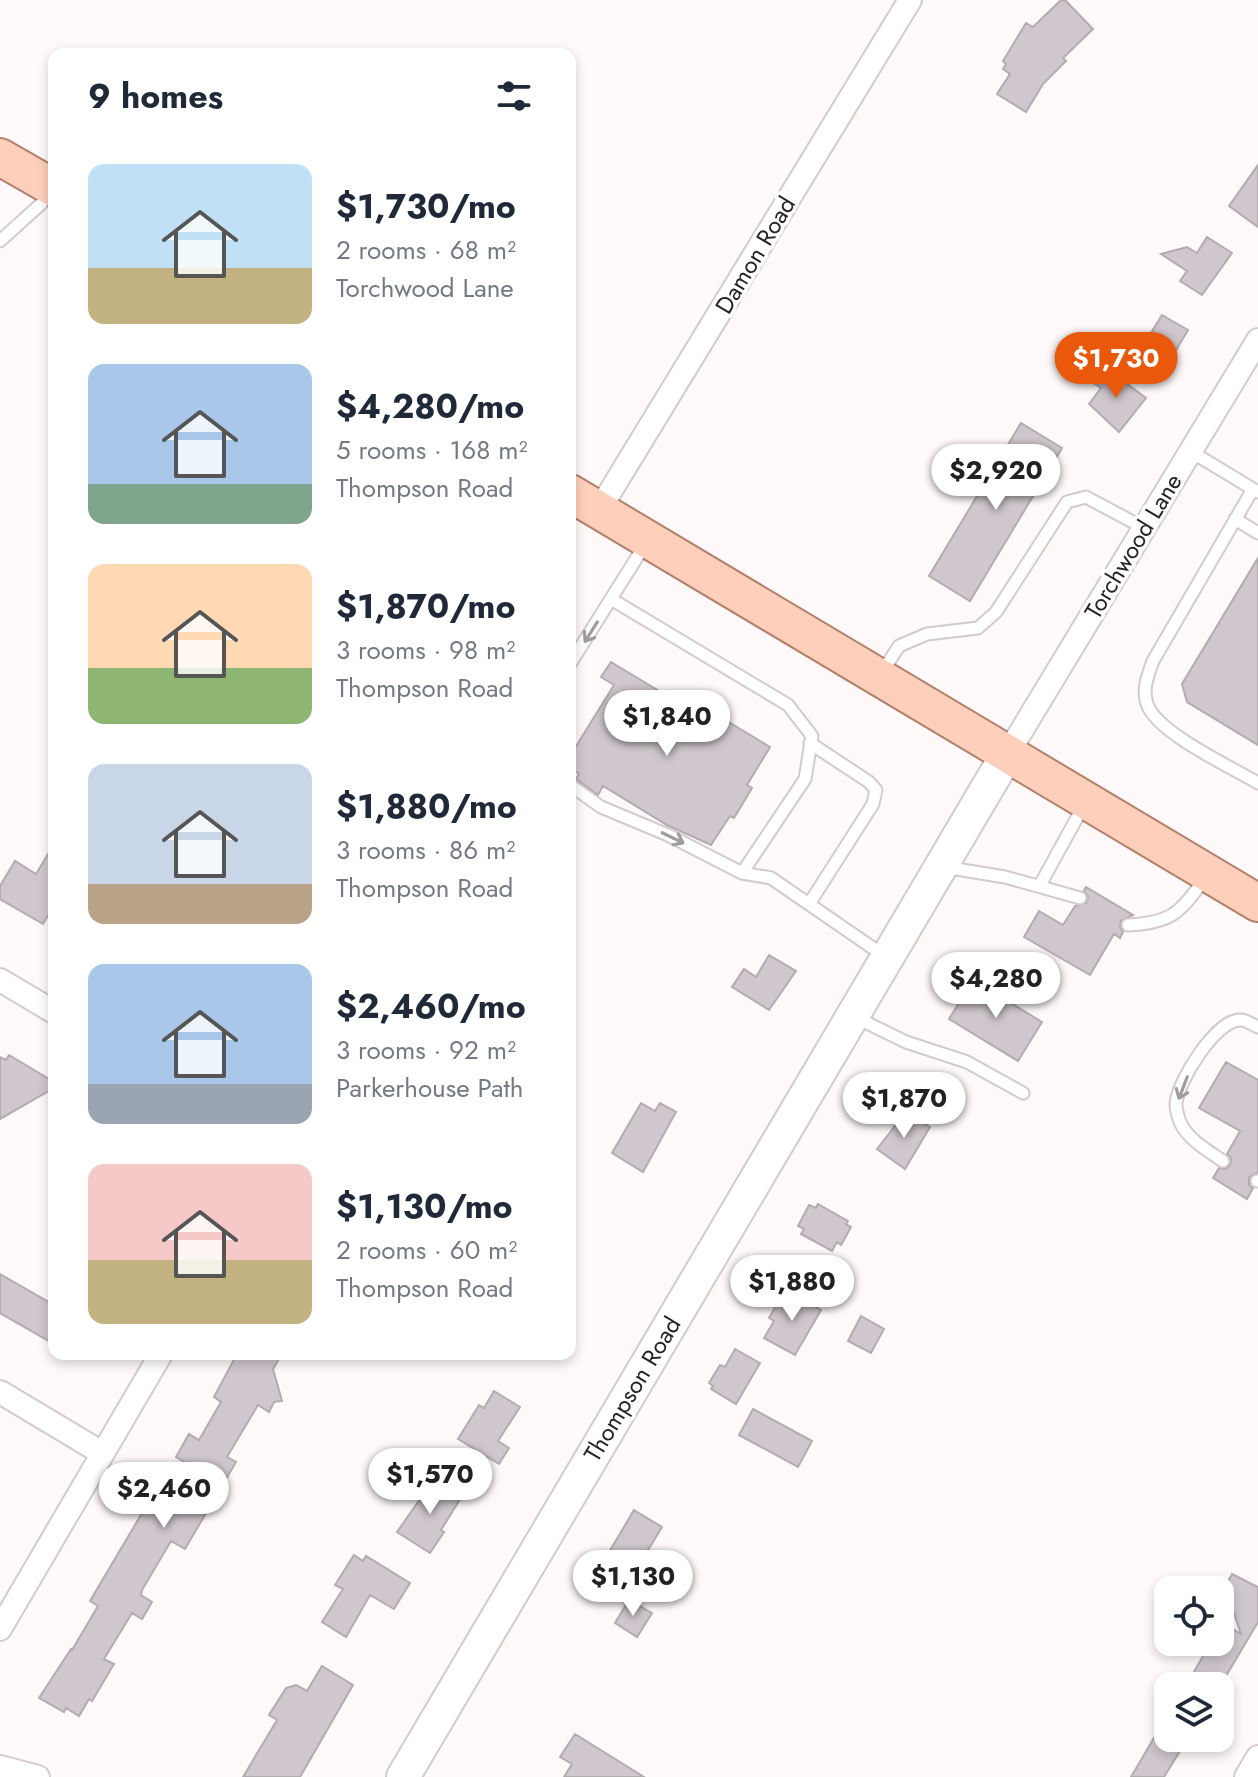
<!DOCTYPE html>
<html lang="en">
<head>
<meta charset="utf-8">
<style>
  :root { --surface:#fff; --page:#f2f2f3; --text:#1f2937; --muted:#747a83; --accent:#ea580c }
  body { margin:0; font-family:Jost,sans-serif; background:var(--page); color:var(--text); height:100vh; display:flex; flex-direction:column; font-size:30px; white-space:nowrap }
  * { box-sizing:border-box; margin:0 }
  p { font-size:26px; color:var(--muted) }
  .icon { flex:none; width:44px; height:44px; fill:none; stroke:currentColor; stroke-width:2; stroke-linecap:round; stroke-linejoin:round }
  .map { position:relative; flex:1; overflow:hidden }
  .panel { position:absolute; left:48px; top:48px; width:528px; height:1312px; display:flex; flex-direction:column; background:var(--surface); border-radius:16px; box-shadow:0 4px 12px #0003 }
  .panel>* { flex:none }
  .tools { position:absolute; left:1154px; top:1576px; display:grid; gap:16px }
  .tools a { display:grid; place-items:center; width:80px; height:80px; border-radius:16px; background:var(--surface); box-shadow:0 4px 12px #0003; font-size:40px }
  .price { position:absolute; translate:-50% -68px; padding:0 18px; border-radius:28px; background:#fff; color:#222; font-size:26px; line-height:52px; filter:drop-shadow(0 2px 4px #0008) }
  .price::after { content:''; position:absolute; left:50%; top:48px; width:24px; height:18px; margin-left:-12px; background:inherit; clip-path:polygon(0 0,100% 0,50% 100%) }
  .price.selected { background:var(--accent); color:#fff }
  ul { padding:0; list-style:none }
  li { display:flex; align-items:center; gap:24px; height:200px; padding:0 40px }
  li span { display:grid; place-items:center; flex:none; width:224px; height:160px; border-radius:16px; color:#555 }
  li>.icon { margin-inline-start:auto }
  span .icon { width:96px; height:96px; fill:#fffc; stroke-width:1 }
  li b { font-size:34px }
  h2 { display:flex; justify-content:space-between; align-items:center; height:96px; padding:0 40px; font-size:34px }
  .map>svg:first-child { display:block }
  .building { fill:#cfc7cd; stroke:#b2abb0; stroke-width:2 }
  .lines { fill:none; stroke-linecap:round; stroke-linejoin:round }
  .lane-casing { stroke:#d3cacb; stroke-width:15 }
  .street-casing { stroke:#d3cacb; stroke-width:26 }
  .secondary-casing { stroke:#d3cacb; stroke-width:36 }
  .primary-casing { stroke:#b27f6a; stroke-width:40 }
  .lane { stroke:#fff; stroke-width:11 }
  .street { stroke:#fff; stroke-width:22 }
  .secondary { stroke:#fff; stroke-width:32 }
  .primary { stroke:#fed0bc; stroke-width:36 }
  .oneway { stroke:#9e9c9c }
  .labels { text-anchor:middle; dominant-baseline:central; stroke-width:7; stroke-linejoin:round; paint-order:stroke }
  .street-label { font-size:24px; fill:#272324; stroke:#fff }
</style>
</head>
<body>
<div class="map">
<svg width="1258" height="1777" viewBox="0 0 1258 1777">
  <rect width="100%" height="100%" fill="#fff9f9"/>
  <path class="building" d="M 1061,0 L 1065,0 L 1093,29 L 1063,58 L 1066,61 L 1043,84 L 1026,112 L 997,94 L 1010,74 L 1003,69 L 1006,64 L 1003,61 L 1026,23 L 1033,27 Z
    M 1258,165 L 1258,227 L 1229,206 Z
    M 1207,237 L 1232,253 L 1202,295 L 1180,281 L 1187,271 L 1161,254 L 1187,247 L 1197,253 Z
    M 1162,315 L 1188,330 L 1170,360 L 1144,344 Z
    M 1107,369 L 1146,398 L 1119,432 L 1089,404 L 1101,388 L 1095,384 Z
    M 1021,423 L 1062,448 L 970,601 L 929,576 Z
    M 1258,558 L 1258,745 L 1187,702 L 1182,684 Z
    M 611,662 L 709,721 L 714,713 L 770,747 L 747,785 L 752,788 L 734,818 L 730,816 L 711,845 L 667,825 L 603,786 L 598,795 L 576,779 L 579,774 L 570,768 L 570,756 L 614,685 L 601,677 Z
    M 54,844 L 54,905 L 43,924 L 0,899 L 0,886 L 15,861 L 36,874 Z
    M 1086,887 L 1133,915 L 1121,921 L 1120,926 L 1123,932 L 1120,938 L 1114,934 L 1090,975 L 1024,937 L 1039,911 L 1063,925 L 1075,906 L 1086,903 L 1088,897 L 1084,891 Z
    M 769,955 L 796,971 L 769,1010 L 732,987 L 744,969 L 756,977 Z
    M 973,980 L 1042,1022 L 1018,1061 L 949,1019 Z
    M 9,1055 L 54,1082 L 54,1088 L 0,1119 L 0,1057 L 6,1060 Z
    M 1226,1062 L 1258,1080 L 1258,1172 L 1249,1177 L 1249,1185 L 1253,1188 L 1247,1199 L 1213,1178 L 1219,1168 L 1226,1169 L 1230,1165 L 1231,1158 L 1227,1154 L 1240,1131 L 1199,1108 Z
    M 641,1103 L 655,1111 L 660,1103 L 676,1112 L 643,1172 L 612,1153 Z
    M 906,1112 L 930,1127 L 905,1169 L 877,1149 Z
    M 818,1204 L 848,1221 L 846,1224 L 851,1227 L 841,1245 L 837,1242 L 832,1251 L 801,1234 L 804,1229 L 798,1226 L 809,1205 L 816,1208 Z
    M 0,1274 L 54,1305 L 54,1344 L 0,1313 Z
    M 791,1293 L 821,1310 L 795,1355 L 764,1338 L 774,1321 L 769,1318 L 778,1302 L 784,1305 Z
    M 861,1316 L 884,1329 L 871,1353 L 848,1341 Z
    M 735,1349 L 760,1363 L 736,1404 L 711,1389 L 713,1386 L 709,1383 L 720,1365 L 725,1367 Z
    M 237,1354 L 282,1354 L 273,1369 L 282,1401 L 274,1402 L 269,1412 L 258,1405 L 227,1457 L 236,1462 L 185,1549 L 171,1541 L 142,1590 L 141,1595 L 152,1602 L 142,1619 L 132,1613 L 104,1659 L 114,1664 L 92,1701 L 89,1699 L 79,1716 L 66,1708 L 64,1712 L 39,1698 L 71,1649 L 72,1650 L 98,1606 L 90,1601 L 148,1503 L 163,1513 L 185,1476 L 179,1473 L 186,1463 L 176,1457 L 189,1434 L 199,1440 L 221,1402 L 214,1397 Z
    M 494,1391 L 520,1407 L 498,1441 L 509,1448 L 499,1464 L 458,1439 L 479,1405 L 484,1408 Z
    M 753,1409 L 812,1441 L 798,1467 L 739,1435 Z
    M 434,1479 L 462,1496 L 441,1530 L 444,1532 L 430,1553 L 397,1532 Z
    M 634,1510 L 662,1527 L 639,1565 L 649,1571 L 638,1589 L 611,1573 L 615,1565 L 605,1559 Z
    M 354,1555 L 363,1561 L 366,1556 L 410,1583 L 394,1609 L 370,1595 L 346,1637 L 322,1622 L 343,1589 L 335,1585 Z
    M 1232,1574 L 1258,1587 L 1258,1622 L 1220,1686 L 1207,1686 L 1191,1677 L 1211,1642 L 1220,1642 L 1220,1621 L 1241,1634 L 1225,1587 Z
    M 629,1600 L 652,1613 L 637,1637 L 615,1623 Z
    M 322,1666 L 353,1685 L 300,1777 L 243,1777 L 277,1720 L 269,1715 L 286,1688 L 296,1685 L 307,1691 Z
    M 1168,1714 L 1168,1738 L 1188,1738 L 1164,1777 L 1131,1777 Z
    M 575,1734 L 644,1777 L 564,1777 L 572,1764 L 560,1757 Z"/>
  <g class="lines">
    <defs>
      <path id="lane" d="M 0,241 L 53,193
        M 1190,451 L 1258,492
        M 1253,489 L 1153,661 C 1148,675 1142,689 1147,704 C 1157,733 1231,767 1258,783
        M 1235,519 L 1258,533
        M 611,599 L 788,705 L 812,736 L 805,779 L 742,873
        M 570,664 L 646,543
        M 881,674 L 899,646 L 927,634 L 978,628 L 996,612 L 1067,502 L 1086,497 L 1144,528
        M 570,785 L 601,807 L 668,835 L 742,873 L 771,878 L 883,955
        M 944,867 L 1005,877 L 1080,898
        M 1040,885 L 1084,805
        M 809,904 L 873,804 L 876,790 L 869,782 L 810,743
        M 1128,925 C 1173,923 1180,912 1206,877
        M 857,1018 L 906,1042 L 967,1062 L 1023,1093
        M 1223,1161 C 1208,1151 1189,1140 1181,1124 C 1179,1120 1176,1110 1176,1105 C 1176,1083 1217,1018 1241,1020 C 1246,1020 1253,1025 1258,1027
        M 1257,1181 L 1258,1181"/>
      <path id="street" d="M 599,510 L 910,0
        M 1008,753 L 1258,340
        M 0,980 L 54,1012
        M 0,1392 L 102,1453
        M 0,1629 L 161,1354
        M 0,1767 L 38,1777
        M 1246,1777 L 1258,1757"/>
      <path id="secondary" d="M 403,1777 L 1008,753"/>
      <path id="primary" d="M 0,157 L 54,188
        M 570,493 L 1258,903"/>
    </defs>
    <use href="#lane" class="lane-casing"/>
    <use href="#street" class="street-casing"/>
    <use href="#secondary" class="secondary-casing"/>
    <use href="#primary" class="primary-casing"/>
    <use href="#lane" class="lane"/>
    <use href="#street" class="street"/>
    <use href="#secondary" class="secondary"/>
    <use href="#primary" class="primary"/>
  </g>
  <defs><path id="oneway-shaft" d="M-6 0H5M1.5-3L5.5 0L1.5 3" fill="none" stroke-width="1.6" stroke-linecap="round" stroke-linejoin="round" transform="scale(2)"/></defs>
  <g class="oneway">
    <use href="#oneway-shaft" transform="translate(591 632) rotate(122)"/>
    <use href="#oneway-shaft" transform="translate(673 838) rotate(26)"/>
    <use href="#oneway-shaft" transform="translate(1183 1088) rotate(111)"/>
  </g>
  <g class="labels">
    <g class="street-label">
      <text transform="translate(755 255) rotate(-59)">Damon Road</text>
      <text transform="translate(1133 546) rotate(-59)">Torchwood Lane</text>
      <text transform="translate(632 1389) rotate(-59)">Thompson Road</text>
    </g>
  </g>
</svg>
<div class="tools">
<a><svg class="icon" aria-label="locate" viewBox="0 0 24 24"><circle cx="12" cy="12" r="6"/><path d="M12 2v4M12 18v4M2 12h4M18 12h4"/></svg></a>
<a><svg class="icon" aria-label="layers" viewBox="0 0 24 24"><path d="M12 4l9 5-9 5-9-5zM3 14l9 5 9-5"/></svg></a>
</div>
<b class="price selected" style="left:1116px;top:400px">$1,730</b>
<b class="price" style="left:996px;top:512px">$2,920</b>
<b class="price" style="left:667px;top:758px">$1,840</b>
<b class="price" style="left:996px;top:1020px">$4,280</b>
<b class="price" style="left:904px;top:1140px">$1,870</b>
<b class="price" style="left:792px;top:1323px">$1,880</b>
<b class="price" style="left:430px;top:1516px">$1,570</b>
<b class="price" style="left:164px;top:1530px">$2,460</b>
<b class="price" style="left:633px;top:1618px">$1,130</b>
<section class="panel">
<h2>9 homes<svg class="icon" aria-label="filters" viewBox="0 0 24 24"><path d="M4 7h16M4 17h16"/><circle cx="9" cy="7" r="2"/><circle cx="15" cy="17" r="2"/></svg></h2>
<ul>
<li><span style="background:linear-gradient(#bfe0f5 65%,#c2b280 0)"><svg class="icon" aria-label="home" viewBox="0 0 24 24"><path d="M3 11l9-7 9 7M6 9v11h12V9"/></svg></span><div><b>$1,730/mo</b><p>2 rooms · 68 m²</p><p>Torchwood Lane</p></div></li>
<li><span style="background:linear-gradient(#a9c7e8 75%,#7fa58c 0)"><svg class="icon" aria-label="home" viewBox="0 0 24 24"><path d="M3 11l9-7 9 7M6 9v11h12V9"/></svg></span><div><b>$4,280/mo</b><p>5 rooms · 168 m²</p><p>Thompson Road</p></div></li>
<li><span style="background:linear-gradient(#ffd9b3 65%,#8fb573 0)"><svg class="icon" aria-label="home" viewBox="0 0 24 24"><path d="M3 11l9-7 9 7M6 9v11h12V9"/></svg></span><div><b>$1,870/mo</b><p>3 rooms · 98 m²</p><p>Thompson Road</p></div></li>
<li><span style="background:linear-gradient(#c9d6e8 75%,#b9a48a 0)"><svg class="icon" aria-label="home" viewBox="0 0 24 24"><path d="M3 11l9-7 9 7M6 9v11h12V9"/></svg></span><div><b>$1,880/mo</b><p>3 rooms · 86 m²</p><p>Thompson Road</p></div></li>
<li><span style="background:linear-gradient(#a9c7e8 75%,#9aa5b1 0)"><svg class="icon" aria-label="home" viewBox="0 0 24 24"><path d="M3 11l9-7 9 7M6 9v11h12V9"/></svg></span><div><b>$2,460/mo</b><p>3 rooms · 92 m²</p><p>Parkerhouse Path</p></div></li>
<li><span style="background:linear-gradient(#f6c9c9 60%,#c2b280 0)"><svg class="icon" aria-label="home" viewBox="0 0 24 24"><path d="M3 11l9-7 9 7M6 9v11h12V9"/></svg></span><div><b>$1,130/mo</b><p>2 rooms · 60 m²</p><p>Thompson Road</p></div></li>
</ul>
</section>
</div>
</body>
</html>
